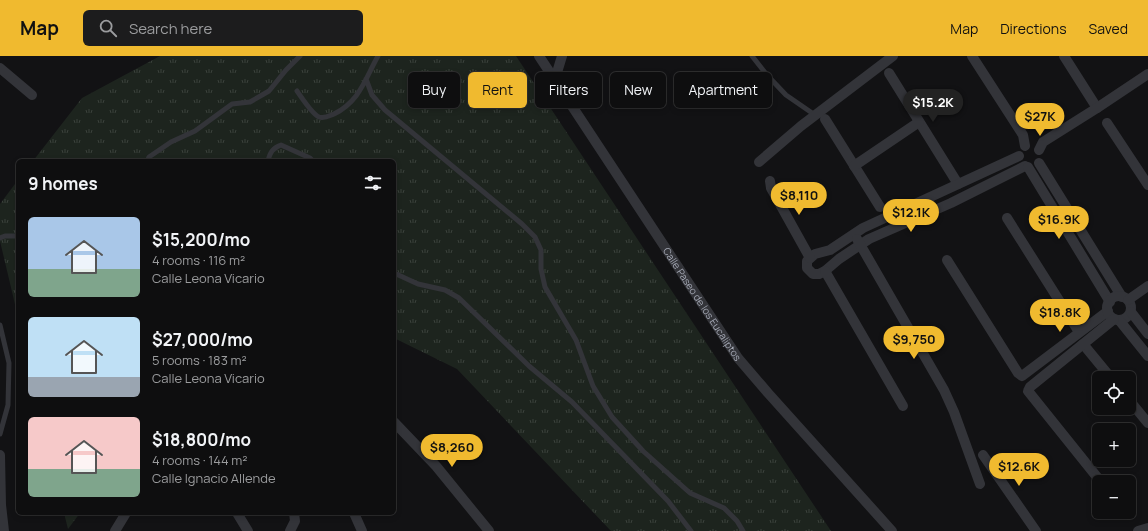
<!DOCTYPE html>
<html lang="en">
<head>
<meta charset="utf-8">
<style>
  :root { --surface:#0e0e0f; --page:#1c1c1d; --text:#f1f3f6; --muted:#9b9c9e; --line:#2e2e2f; --accent:#f0ba2f }
  body { margin:0; font-family:Manrope,sans-serif; background:var(--page); color:var(--text); height:100vh; display:flex; flex-direction:column; font-size:15px; white-space:nowrap }
  * { box-sizing:border-box; margin:0 }
  p { font-size:13px; color:var(--muted) }
  .icon { flex:none; width:22px; height:22px; fill:none; stroke:currentColor; stroke-width:2; stroke-linecap:round; stroke-linejoin:round }
  .map { position:relative; flex:1; overflow:hidden }
  .drawer { position:absolute; left:16px; top:103px; width:380px; height:356px; display:flex; flex-direction:column; background:var(--surface); border-radius:6px; box-shadow:0 2px 6px #0003,0 0 0 1px var(--line) }
  .drawer>* { flex:none }
  .top-card { position:absolute; left:408px; top:16px; width:380px; height:36px; display:flex; gap:8px }
  .tools { position:absolute; left:1092px; top:315px; display:grid; gap:8px }
  .tools a { display:grid; place-items:center; width:44px; height:44px; border-radius:6px; background:var(--surface); box-shadow:0 2px 6px #0003,0 0 0 1px var(--line); font-size:20px }
  .price { position:absolute; translate:-50% -34px; padding:0 9px; border-radius:14px; background:var(--accent); color:#111; font-size:13px; line-height:26px; filter:drop-shadow(0 1px 2px #0008) }
  .price::after { content:''; position:absolute; left:50%; top:24px; width:12px; height:9px; margin-left:-6px; background:inherit; clip-path:polygon(0 0,100% 0,50% 100%) }
  .price.selected { background:#222; color:#fff }
  ul { padding:0; list-style:none }
  li { display:flex; align-items:center; gap:12px; height:100px; padding:0 12px }
  li span { display:grid; place-items:center; flex:none; width:112px; height:80px; border-radius:6px; color:#555 }
  li>.icon { margin-inline-start:auto }
  span .icon { width:48px; height:48px; fill:#fffc; stroke-width:1 }
  li b { font-size:17px }
  h2 { display:flex; justify-content:space-between; align-items:center; height:48px; padding:0 12px; font-size:17px }
  .pill { padding:0 14px; border-radius:6px; background:var(--surface); box-shadow:0 2px 6px #0003,0 0 0 1px var(--line); font-size:14px; line-height:36px }
  .pill.selected { background:var(--accent); color:#111 }
  header { display:flex; align-items:center; gap:24px; box-sizing:border-box; height:56px; padding:0 20px; background:var(--accent); color:#111 }
  header strong { font-size:19px }
  nav { display:flex; gap:22px; margin-inline-start:auto; font-size:14px }
  .search { width:280px; height:36px; background:var(--page); display:flex; align-items:center; gap:10px; box-sizing:border-box; padding:0 14px; border-radius:6px; color:var(--muted); font-size:15px }
  .map>svg:first-child { display:block }
  .grass { fill:url(#grass-tufts) }
  .lines { fill:none; stroke-linecap:round; stroke-linejoin:round }
  .service { stroke:#333439; stroke-width:5 }
  .minor { stroke:#333439; stroke-width:10 }
  .labels { text-anchor:middle; dominant-baseline:central; stroke-width:3; stroke-linejoin:round; paint-order:stroke }
  .street-label { font-size:10px; fill:#a4a8b4; stroke:#0d0d0f }
</style>
</head>
<body>
<header>
<strong>Map</strong>
<div class="search"><svg class="icon" aria-label="search" viewBox="0 0 24 24"><circle cx="10" cy="10" r="6"/><path d="M15 15l6 6"/></svg>Search here</div>
<nav><a>Map</a><a>Directions</a><a>Saved</a></nav>
</header>
<div class="map">
<svg width="1148" height="475" viewBox="0 0 1148 475">
  <defs>
    <pattern id="grass-tufts" width="24" height="20" patternUnits="userSpaceOnUse"><rect width="24" height="20" fill="#1d241e"/><path d="M3 7l-1-3M5 7V3M7 7l1-3M15 17l-1-3M17 17v-4M19 17l1-3" fill="none" stroke="#3b413c"/></pattern>
  </defs>
  <rect width="100%" height="100%" fill="#121214"/>
  <path class="grass" d="M 160,0 L 516,0 L 831,475 L 611,475 L 457,313 L 394,282 L 394,105 L 33,105 L 82,42 Z
    M 18,124 L 18,261 L 0,185 L 0,148 Z
    M 64,457 L 80,457 L 68,473 Z"/>
  <g class="lines">
    <path class="service" d="M 752,0 L 767,19 L 786,39 L 815,59
      M 366,23 L 372,39 L 385,54 L 522,168 L 535,181 L 541,194 L 541,213 L 545,231 L 576,284 L 593,330 L 612,361 L 643,395 L 690,437 L 724,452 L 737,465 L 743,475
      M 297,35 C 302,42 312,58 319,61 C 324,63 329,60 334,58 C 360,45 365,23 378,0
      M 147,105 L 149,101 L 171,86 L 195,75 L 232,48 L 250,46 L 269,35 L 286,14 L 300,0
      M 268,105 C 270,96 273,92 281,89 L 310,102 L 313,105
      M 0,182 L 5,180 L 18,180
      M 394,217 L 418,228 L 445,234 L 459,242 L 529,310 L 572,346 L 668,445 L 691,475
      M 0,269 L 9,307 L 8,349 L 0,378"/>
    <g class="minor">
      <path id="s1" d="M 539,0 L 738,302 L 768,337 L 892,475"/>
      <path d="M 972,0 L 1023,79 L 1025,90"/>
      <path d="M 1064,0 L 1097,52"/>
      <path d="M 0,12 L 32,39"/>
      <path d="M 889,17 L 958,128"/>
      <path d="M 555,23 L 562,0"/>
      <path d="M 825,63 L 880,151"/>
      <path d="M 1107,67 L 1148,129"/>
      <path d="M 1039,94 L 1043,86 L 1097,52 L 1148,18"/>
      <path d="M 1019,100 L 863,172 L 830,194 L 815,198 L 807,205 L 807,212 L 813,218 L 819,218 L 825,215 L 839,203 L 869,183 L 951,147 L 1025,110"/>
      <path d="M 759,106 L 801,70 L 893,0"/>
      <path d="M 1039,107 L 1122,241"/>
      <path d="M 854,110 L 919,66"/>
      <path d="M 1028,111 L 1110,246"/>
      <path d="M 770,125 L 771,132 L 810,202"/>
      <path d="M 1007,162 L 1079,276"/>
      <path d="M 857,183 L 944,334 L 954,356 L 980,428"/>
      <path d="M 947,204 L 1018,317 L 1022,320 L 1108,255"/>
      <path d="M 825,215 L 903,350"/>
      <circle cx="1119" cy="252" r="12"/>
      <path d="M 1128,244 L 1148,230"/>
      <path d="M 1131,256 L 1148,278"/>
      <path d="M 1119,264 L 1148,300"/>
      <path d="M 1083,288 L 1111,322"/>
      <path d="M 1129,344 L 1148,367"/>
      <path d="M 394,366 L 436,410 L 489,475"/>
      <path d="M 0,399 L 1,449 L 4,475"/>
      <path d="M 983,399 L 1036,475"/>
      <path d="M 1101,426 L 1028,335 L 1030,331 L 1114,263"/>
      <path d="M 1125,456 L 1128,459"/>
      <path d="M 237,457 L 248,475"/>
      <path d="M 354,457 L 362,475"/>
      <path d="M 115,475 L 126,457"/>
      <path d="M 290,475 L 295,465 L 294,457"/>
      <path d="M 1138,475 L 1148,472"/>
    </g>
  </g>
  <g class="labels">
    <g class="street-label">
      <text stroke="none"><textPath href="#s1" startOffset="297">Calle Paseo de los Eucaliptos</textPath></text>
    </g>
  </g>
</svg>
<div class="tools">
<a><svg class="icon" aria-label="locate" viewBox="0 0 24 24"><circle cx="12" cy="12" r="6"/><path d="M12 2v4M12 18v4M2 12h4M18 12h4"/></svg></a>
<a>+</a>
<a>−</a>
</div>
<b class="price selected" style="left:933px;top:67px">$15.2K</b>
<b class="price" style="left:1040px;top:81px">$27K</b>
<b class="price" style="left:799px;top:160px">$8,110</b>
<b class="price" style="left:911px;top:177px">$12.1K</b>
<b class="price" style="left:1059px;top:184px">$16.9K</b>
<b class="price" style="left:1060px;top:277px">$18.8K</b>
<b class="price" style="left:914px;top:304px">$9,750</b>
<b class="price" style="left:452px;top:412px">$8,260</b>
<b class="price" style="left:1019px;top:431px">$12.6K</b>
<div class="top-card">
<a class="pill">Buy</a>
<a class="pill selected">Rent</a>
<a class="pill">Filters</a>
<a class="pill">New</a>
<a class="pill">Apartment</a>
</div>
<section class="drawer">
<h2>9 homes<svg class="icon" aria-label="filters" viewBox="0 0 24 24"><path d="M4 7h16M4 17h16"/><circle cx="9" cy="7" r="2"/><circle cx="15" cy="17" r="2"/></svg></h2>
<ul>
<li><span style="background:linear-gradient(#a9c7e8 65%,#7fa58c 0)"><svg class="icon" aria-label="home" viewBox="0 0 24 24"><path d="M3 11l9-7 9 7M6 9v11h12V9"/></svg></span><div><b>$15,200/mo</b><p>4 rooms · 116 m²</p><p>Calle Leona Vicario</p></div></li>
<li><span style="background:linear-gradient(#bfe0f5 75%,#9aa5b1 0)"><svg class="icon" aria-label="home" viewBox="0 0 24 24"><path d="M3 11l9-7 9 7M6 9v11h12V9"/></svg></span><div><b>$27,000/mo</b><p>5 rooms · 183 m²</p><p>Calle Leona Vicario</p></div></li>
<li><span style="background:linear-gradient(#f6c9c9 65%,#7fa58c 0)"><svg class="icon" aria-label="home" viewBox="0 0 24 24"><path d="M3 11l9-7 9 7M6 9v11h12V9"/></svg></span><div><b>$18,800/mo</b><p>4 rooms · 144 m²</p><p>Calle Ignacio Allende</p></div></li>
</ul>
</section>
</div>
</body>
</html>
